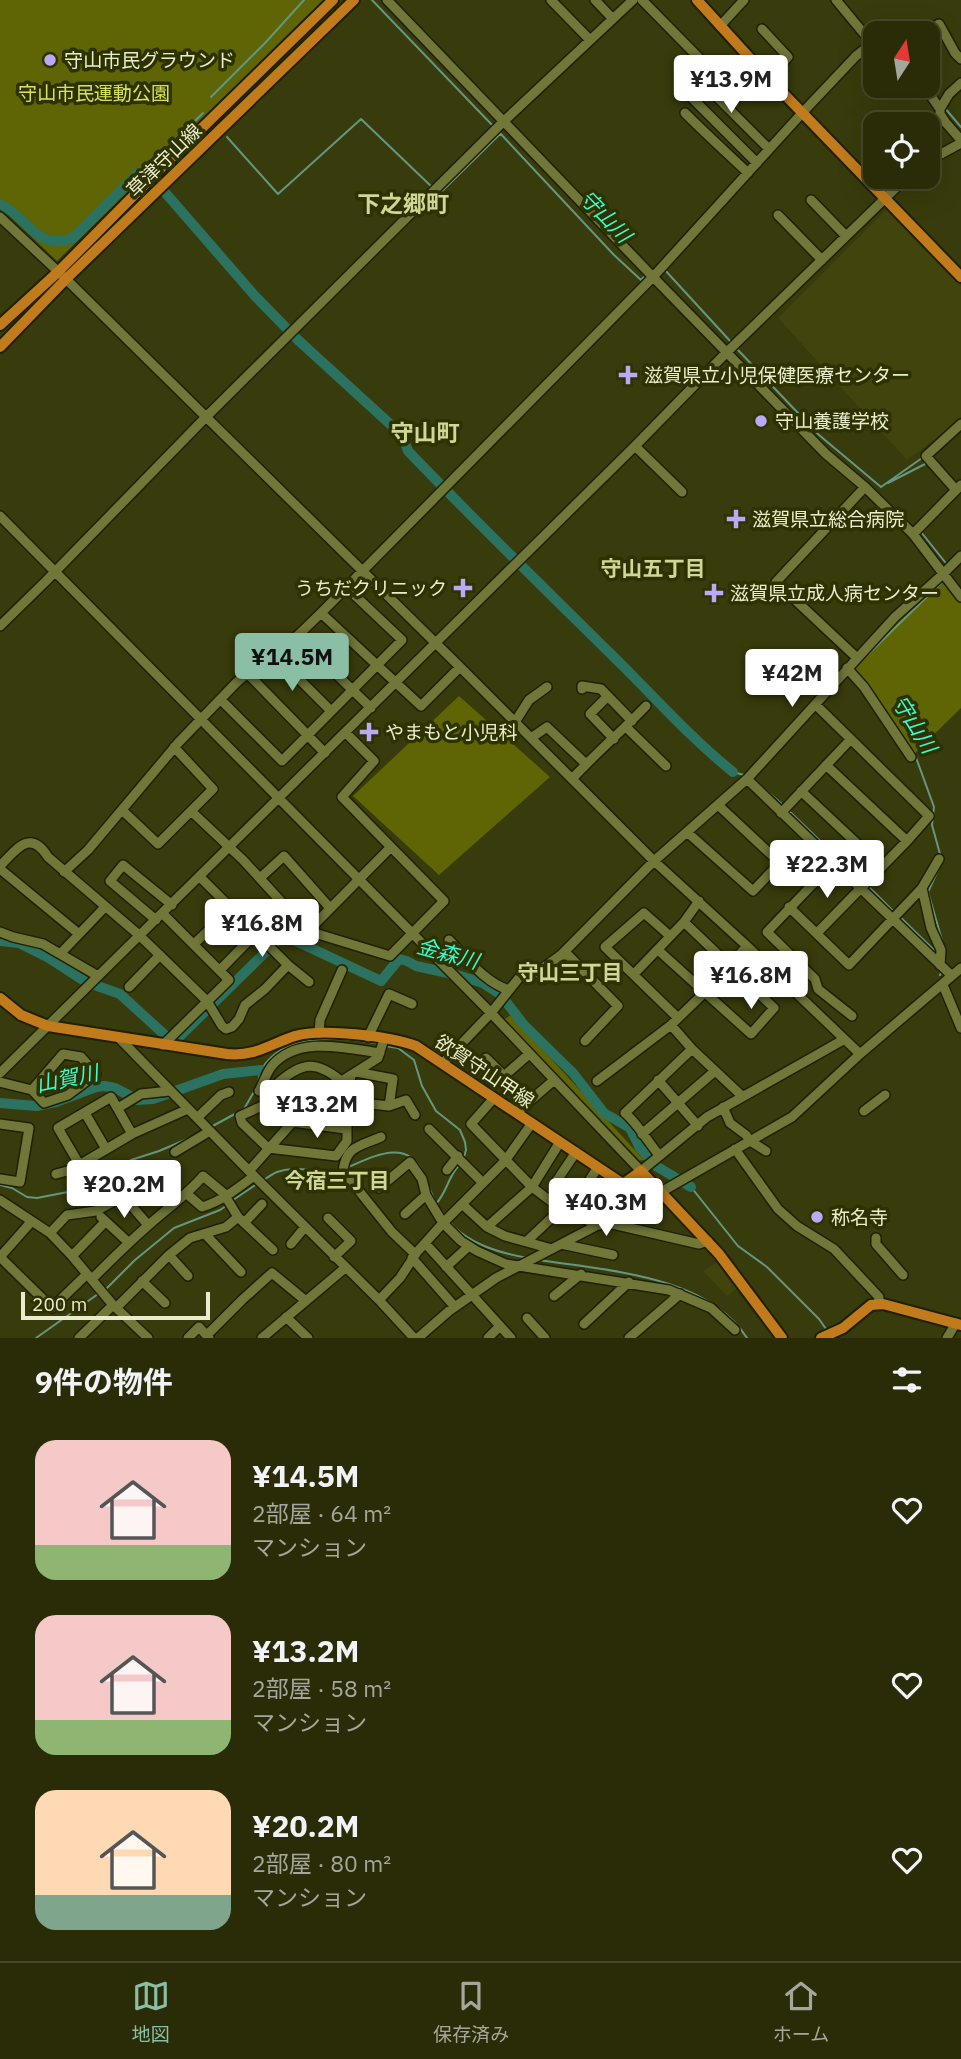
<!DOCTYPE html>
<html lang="ja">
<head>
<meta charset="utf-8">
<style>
  :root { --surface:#2a2c08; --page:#363816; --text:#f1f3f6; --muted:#a5a79c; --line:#464829; --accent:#8abfa5 }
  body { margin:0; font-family:"IBM Plex Sans","Noto Sans JP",sans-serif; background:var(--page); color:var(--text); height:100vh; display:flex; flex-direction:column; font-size:26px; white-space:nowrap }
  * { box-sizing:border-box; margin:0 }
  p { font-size:23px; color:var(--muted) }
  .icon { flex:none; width:38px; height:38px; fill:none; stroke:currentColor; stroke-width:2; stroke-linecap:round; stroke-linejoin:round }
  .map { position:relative; height:1338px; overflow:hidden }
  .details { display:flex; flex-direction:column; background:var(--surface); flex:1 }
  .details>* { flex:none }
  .needle { width:46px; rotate:12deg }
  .tools { position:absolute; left:863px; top:21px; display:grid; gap:14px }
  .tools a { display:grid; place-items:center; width:77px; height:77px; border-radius:14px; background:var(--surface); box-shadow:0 7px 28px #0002,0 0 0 2px var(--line); font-size:35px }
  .scale { position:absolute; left:21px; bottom:18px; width:189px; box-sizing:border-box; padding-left:7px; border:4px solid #e9edcd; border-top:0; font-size:19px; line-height:24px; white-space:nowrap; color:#e9edcd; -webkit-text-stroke:5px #2e3100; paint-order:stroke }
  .price { position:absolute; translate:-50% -60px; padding:0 16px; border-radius:7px; background:#fff; color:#222; font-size:23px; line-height:46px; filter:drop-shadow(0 2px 4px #0008) }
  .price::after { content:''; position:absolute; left:50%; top:42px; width:21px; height:16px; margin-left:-10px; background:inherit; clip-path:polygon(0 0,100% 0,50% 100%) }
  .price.active { background:var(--accent); color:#111 }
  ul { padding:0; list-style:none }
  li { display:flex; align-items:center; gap:21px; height:175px; padding:0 35px }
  li span { display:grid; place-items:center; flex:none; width:196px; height:140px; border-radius:21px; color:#555 }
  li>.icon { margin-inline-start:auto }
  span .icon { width:84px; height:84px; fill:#fffc; stroke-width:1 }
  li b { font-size:30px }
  h2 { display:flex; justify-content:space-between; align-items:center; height:84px; padding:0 35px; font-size:30px }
  .tabs { display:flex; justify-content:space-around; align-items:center; height:98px; border-top:2px solid var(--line); background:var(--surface); font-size:19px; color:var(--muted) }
  .tabs a { display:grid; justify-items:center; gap:4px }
  .tabs .active { color:var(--accent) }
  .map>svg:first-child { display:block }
  .built { fill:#41440c }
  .green { fill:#5f6404 }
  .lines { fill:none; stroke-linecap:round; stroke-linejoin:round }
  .stream { stroke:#649781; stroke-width:2 }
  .river { stroke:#2b7260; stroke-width:10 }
  .minor-casing { stroke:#1f2102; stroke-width:12 }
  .major-casing { stroke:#1f2102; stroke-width:14 }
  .minor { stroke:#717639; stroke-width:9 }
  .major { stroke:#c17b1c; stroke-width:10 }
  .poi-dot { fill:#baaaf6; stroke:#2e3100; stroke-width:2.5 }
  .labels { text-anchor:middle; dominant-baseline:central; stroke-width:7; stroke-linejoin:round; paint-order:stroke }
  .poi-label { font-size:19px; fill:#e9edcd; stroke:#2e3100; text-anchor:start }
  .park-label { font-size:19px; fill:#d8e35b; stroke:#2e3100 }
  .street-label { font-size:19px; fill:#e9edcd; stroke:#2e3100 }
  .water-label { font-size:21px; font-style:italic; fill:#3afbd1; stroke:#2e3100 }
  .neighbourhood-label { font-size:21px; font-weight:bold; fill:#cfd696; stroke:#2e3100 }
  .quarter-label { font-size:23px; font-weight:bold; fill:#cfd696; stroke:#2e3100 }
</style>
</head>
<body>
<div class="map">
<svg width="961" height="1338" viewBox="0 0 961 1338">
  <rect width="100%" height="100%" fill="#383b0b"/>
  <path class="built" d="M 888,208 L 961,286 L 961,417 L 950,428 L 907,460 L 778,318 Z
    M 717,1263 L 737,1288 L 727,1296 L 703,1271 Z"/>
  <path class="green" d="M 0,0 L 324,0 L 57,261 L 0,207 Z
    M 943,574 L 961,597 L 961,708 L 911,757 L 847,668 Z
    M 459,696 L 550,777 L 439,875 L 353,796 Z
    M 511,1015 L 644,1160 L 636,1161 L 503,1020 Z"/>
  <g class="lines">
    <path class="stream" d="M 372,0 L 494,127
      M 928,83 L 935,94
      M 211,97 L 266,42 L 304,0
      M 944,107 L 961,127
      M 498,131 L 614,255 L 641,280 L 647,274
      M 227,137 L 278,194 L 361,119 L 433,188
      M 144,171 L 203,113
      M 437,192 L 439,194 L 500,134
      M 664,269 L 731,342
      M 737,349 L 819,435 L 881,487 L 922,458
      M 888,483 L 927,463
      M 921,532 L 945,562
      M 856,672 L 854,668 L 941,583
      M 910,748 L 914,752 L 934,807 L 932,825 L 940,854
      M 733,772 L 744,775
      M 752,778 L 784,806
      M 788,810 L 863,882
      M 938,870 L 928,892 L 944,947
      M 867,885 L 895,913
      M 900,917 L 936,952
      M 940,975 L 941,973
      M 947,1006 L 954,1023
      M 385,1046 L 398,1048 L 414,1060 L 422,1086 L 436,1111 L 460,1130 L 465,1142 L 466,1150 L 464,1157
      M 257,1085 C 259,1081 259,1074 262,1069 C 283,1032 344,1037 380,1044
      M 209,1128 L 244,1109 L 255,1090
      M 346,1168 C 373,1157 407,1137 423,1173
      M 262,1181 C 267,1178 272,1174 277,1172 C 298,1164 320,1175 341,1169
      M 0,1185 L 12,1188 L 27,1197 L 37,1198 L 83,1189 L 97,1185 L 109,1178 L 131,1160 L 159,1151 L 192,1137
      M 428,1185 L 436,1204 L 445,1216
      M 691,1187 L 738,1246 L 767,1267 L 819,1319 L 826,1329
      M 233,1200 L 257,1184
      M 436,1204 C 448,1190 447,1179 459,1165
      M 449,1221 C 467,1244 500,1253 528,1258
      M 540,1260 C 607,1271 707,1275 747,1338
      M 106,1289 L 135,1260 L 174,1228 L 220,1210 L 226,1206
      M 36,1338 L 98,1294"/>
    <path class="river" d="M 0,204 C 28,217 36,252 73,238 L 138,173 L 144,171 L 156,182 L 255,296 L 298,340 L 402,435 L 408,451 C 478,524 550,594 622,665 C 659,702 693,740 733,772
      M 0,941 L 19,943 L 49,958 L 86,982 L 120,994 L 166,1036 L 175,1041 L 283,935 L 381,981 L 399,959 L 407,961 L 416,966 L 457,975 L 483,983 L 500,994 L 524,1025 L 573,1073 L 604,1113 L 630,1128 L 640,1148 L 656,1166 L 691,1187
      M 0,1103 L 36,1106 L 56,1102 L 96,1087 L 104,1086 L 115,1088 L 138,1100 L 153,1099 L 223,1074 L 261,1070"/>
    <defs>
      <path id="minor" d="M 387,0 L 653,277 L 826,454 L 865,487 L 913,534 L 961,597
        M 551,0 L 590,40
        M 595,0 L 613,19
        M 642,0 L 703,62
        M 836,0 L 875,47
        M 720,26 L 744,0
        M 762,29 L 788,57 L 769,78
        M 924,33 L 939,24 L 955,53 L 961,59
        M 696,76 L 769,149
        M 924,86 L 940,109 L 940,114 L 946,123 L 961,140
        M 683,89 L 757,163
        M 940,109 L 949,94 L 961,83
        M 685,113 C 706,134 727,153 748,173
        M 928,161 L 961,143
        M 811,200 L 846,236
        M 778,215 L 822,260
        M 0,217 L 66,279 L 460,667 L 654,861 L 747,946 L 860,1054
        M 635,446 L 682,492
        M 956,490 L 926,456 L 961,424
        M 0,516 L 491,1013 L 641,1171 L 707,1117 L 843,1040
        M 913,534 L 961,485
        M 321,613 L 421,706 L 460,667
        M 0,626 L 46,581 L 206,417 L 504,121 L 633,0
        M 297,636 L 371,708
        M 274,654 L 331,711
        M 856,657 L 776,582 L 865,487
        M 847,668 L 864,687 L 911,757
        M 247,673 L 325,753
        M 582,689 L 582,686 L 601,689 L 632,721
        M 608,696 L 590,714 L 614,739
        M 221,700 L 282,761 L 402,640 L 346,587
        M 816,705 L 929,816 L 907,841 L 817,933
        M 515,722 L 529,700 L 547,687
        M 626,727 L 666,766
        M 531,738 L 547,727 L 586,764
        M 826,765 L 907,841
        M 572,779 C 596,753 622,731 646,706
        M 747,779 L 952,976
        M 801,791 L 882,867
        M 718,805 L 779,862
        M 122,810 L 158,844 L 213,789 L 174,747
        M 191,811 L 243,860 L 308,931 L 390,956 L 444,901 L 342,797 L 374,761 L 346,733
        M 781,813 L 851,739
        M 688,833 L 753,891 L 793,849
        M 833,863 L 767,932 L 815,979 L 818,989 L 852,1016
        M 0,866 C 16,850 30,828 48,857 L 139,935 L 207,1001 L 222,1026 L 226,1029 L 232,1027 L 239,1019 L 245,1005 L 265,989 L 288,965
        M 0,869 L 79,934
        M 64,872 L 88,850 L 179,742 L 237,682 L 266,658 L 288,645 L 321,613 L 653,277 L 803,112 L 856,56 L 871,44
        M 200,877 L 288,965 L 309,982
        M 260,878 L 284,856 L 330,908
        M 922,888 L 931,928 L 941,950 L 940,965
        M 789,907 L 849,965 L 922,888 L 939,859
        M 162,913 L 229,980 L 163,1045
        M 156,920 L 110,881 L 123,865 L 172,905
        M 308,931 L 390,848
        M 0,932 L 13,937 L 43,944 L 98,976
        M 670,936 L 644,913 L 605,947 L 678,1018
        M 449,940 C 467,958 484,982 509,990
        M 194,944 L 232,908
        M 658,950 L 751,1034 L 774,1008 L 684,922
        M 60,954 L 105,907
        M 561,955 L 568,955 L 618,1006 L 585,1041
        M 220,970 L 257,932
        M 634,974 L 684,922 L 699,901
        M 943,985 L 961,1028
        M 129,987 L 160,955
        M 671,1025 L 692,1049 L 742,1096
        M 319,1033 L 320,1020 L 342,970
        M 368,1037 L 389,994 L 412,1004
        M 120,1039 L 249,1171 L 379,1300 L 414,1338
        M 486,1058 L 504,1076 L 529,1054
        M 443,1063 L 491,1013 L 522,974 L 536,973 L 561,955 L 654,861 L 747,779 L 895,617 L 943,574 L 961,556
        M 356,1072 L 393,1079 L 389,1106
        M 0,1073 L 635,446 L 727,352 L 907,177
        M 351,1075 L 347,1101 L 347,1141 L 336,1156 L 268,1148 L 242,1123 L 240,1116 L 271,1102 L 283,1094 L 389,1106 L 406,1100 L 415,1115
        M 658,1080 L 698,1126
        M 597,1081 L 671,1025 L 704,993 L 747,946
        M 0,1082 L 32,1090 L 44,1103 L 68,1095 L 96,1074 L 81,1057 L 63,1054 L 32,1090
        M 259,1091 C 263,1084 266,1074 271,1067 C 296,1035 346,1048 380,1053
        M 283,1094 L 278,1083 C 302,1062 316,1060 341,1081
        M 494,1098 L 471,1124 L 532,1187 L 561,1209 L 599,1225
        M 267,1104 L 289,1125
        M 723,1107 L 730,1123 L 746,1135 L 750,1141 L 766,1151
        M 118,1108 L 141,1094 L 170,1091
        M 864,1111 L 885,1095
        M 517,1112 L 553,1081
        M 85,1113 L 106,1149
        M 197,1118 L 221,1095 L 229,1092
        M 292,1122 L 346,1129
        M 0,1124 L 29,1128 L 20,1182 L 0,1179
        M 429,1129 L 483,1183
        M 642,1134 L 715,1071
        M 381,1137 C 360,1146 346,1146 343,1171 L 392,1232 L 415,1254
        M 735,1149 L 778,1209 L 797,1226 L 834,1249 L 879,1297 L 878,1304
        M 175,1152 L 210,1131
        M 576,1152 L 556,1182 L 610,1210 L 616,1216
        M 659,1155 C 649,1143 637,1123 625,1113 L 692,1049
        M 79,1164 L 58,1128 L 111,1097 L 132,1134
        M 447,1170 L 458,1156
        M 249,1171 L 313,1099 L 378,1058 L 384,1039
        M 56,1174 L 71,1170 L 132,1134 L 188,1109
        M 379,1188 L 410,1162 L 422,1179 L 426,1195 L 443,1223 L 461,1241 L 477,1251 L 506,1264 L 669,1290 L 711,1308 L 735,1330
        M 187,1194 L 202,1207 C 222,1201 238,1188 254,1176
        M 580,1195 L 598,1167
        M 123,1196 L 148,1225
        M 227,1196 L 227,1199 L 238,1217 L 273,1250
        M 0,1200 L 50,1233 L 72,1256 L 113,1305 L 148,1338
        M 462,1204 L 487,1227 L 505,1236 L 552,1249
        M 405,1214 L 426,1195
        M 101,1217 L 128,1242
        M 328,1218 L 351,1241 L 334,1257
        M 604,1222 L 699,1244 L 708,1241
        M 244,1223 L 262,1204
        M 487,1227 L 532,1187 L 560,1142
        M 50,1233 L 67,1215 L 96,1211 L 123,1196 L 142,1180 L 172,1205
        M 205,1234 L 241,1272
        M 876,1238 L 876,1244 L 903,1275
        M 527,1241 L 561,1209
        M 425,1243 L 511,1338
        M 291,1244 L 305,1227
        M 561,1244 L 613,1255
        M 169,1255 L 188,1276
        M 72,1256 L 105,1222
        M 0,1257 L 52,1308 L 87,1274
        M 0,1257 L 31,1222
        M 412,1258 L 455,1307
        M 446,1267 L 469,1246
        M 92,1279 C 111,1260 130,1241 151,1223 C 169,1207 188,1194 203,1176 L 227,1196
        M 142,1281 L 165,1303
        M 554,1296 L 581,1274
        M 379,1300 L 400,1278 L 417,1252 L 443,1223 L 505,1161 L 532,1123
        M 116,1308 L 169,1255 L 190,1238 L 226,1227 L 238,1217
        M 286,1317 L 308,1338
        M 527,1318 L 545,1338
        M 584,1324 L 629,1282
        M 207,1335 L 243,1299 L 272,1273 L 306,1301
        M 79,1338 L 113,1305
        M 188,1338 L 199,1327 L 209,1338
        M 262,1338 L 345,1268
        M 418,1338 L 449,1311 L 496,1278 L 661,1192 L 792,1117 L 860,1054 L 961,968
        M 488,1338 L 500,1326
        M 629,1338 L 680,1294
        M 947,1338 L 956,1323"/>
      <path id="major" d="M 697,0 L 758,67 L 961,277
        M 0,325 L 58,272 L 161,168 L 333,0
        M 0,347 L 66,279 L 354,0
        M 0,998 L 21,1015 L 48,1026 L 227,1054 C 255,1057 270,1044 295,1036 C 322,1028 389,1036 416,1046 L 623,1184 L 641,1171 L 719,1254 L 782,1338
        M 821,1338 L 843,1328 L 871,1305 L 883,1304 L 961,1325"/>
    </defs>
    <use href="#minor" class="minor-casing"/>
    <use href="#major" class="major-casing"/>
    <use href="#minor" class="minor"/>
    <use href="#major" class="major"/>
  </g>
  <g class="poi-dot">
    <circle cx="50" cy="60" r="7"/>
    <path d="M624.5 364.5h7v7h7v7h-7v7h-7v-7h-7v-7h7z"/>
    <circle cx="761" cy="421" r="7"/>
    <path d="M732.5 508.5h7v7h7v7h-7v7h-7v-7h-7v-7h7z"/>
    <path d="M459.5 577.5h7v7h7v7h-7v7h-7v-7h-7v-7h7z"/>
    <path d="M710.5 582.5h7v7h7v7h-7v7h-7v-7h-7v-7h7z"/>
    <path d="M365.5 721.5h7v7h7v7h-7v7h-7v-7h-7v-7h7z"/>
    <circle cx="817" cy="1217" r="7"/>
  </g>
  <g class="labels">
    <g class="poi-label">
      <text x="64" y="60">守山市民グラウンド</text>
      <text x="644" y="375">滋賀県立小児保健医療センター</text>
      <text x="775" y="421">守山養護学校</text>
      <text x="752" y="519">滋賀県立総合病院</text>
      <text x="447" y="588" text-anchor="end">うちだクリニック</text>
      <text x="730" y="593">滋賀県立成人病センター</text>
      <text x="385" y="732">やまもと小児科</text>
      <text x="831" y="1217">称名寺</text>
    </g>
    <g class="park-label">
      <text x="94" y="93">守山市民運動公園</text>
    </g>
    <g class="street-label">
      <text transform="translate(164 160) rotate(-44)">草津守山線</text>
      <text transform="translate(485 1071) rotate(34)">欲賀守山甲線</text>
    </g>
    <g class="water-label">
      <text transform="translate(606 216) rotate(46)">守山川</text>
      <text transform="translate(915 724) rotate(58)">守山川</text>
      <text transform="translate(448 953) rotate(15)">金森川</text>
      <text transform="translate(67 1078) rotate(-12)">山賀川</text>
    </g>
    <g class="neighbourhood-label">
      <text x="653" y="568">守山五丁目</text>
      <text x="570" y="972">守山三丁目</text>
      <text x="337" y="1180">今宿三丁目</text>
    </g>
    <g class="quarter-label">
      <text x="403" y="203">下之郷町</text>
      <text x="425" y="432">守山町</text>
    </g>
  </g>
</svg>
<div class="tools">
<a><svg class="needle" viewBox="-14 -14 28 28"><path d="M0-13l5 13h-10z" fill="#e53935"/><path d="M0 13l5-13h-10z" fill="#a5a79c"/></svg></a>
<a><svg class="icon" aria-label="locate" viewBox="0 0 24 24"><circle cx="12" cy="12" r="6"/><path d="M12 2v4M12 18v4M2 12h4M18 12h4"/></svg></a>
</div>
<div class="scale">200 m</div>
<b class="price" style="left:731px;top:115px">¥13.9M</b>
<b class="price active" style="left:292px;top:693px">¥14.5M</b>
<b class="price" style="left:792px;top:709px">¥42M</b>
<b class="price" style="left:827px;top:900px">¥22.3M</b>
<b class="price" style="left:262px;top:959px">¥16.8M</b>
<b class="price" style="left:751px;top:1011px">¥16.8M</b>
<b class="price" style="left:317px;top:1140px">¥13.2M</b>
<b class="price" style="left:124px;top:1220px">¥20.2M</b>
<b class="price" style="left:606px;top:1238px">¥40.3M</b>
</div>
<section class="details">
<h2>9件の物件<svg class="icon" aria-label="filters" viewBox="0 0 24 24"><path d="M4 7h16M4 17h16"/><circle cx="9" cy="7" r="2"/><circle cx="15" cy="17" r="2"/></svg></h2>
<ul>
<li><span style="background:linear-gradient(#f6c9c9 75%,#8fb573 0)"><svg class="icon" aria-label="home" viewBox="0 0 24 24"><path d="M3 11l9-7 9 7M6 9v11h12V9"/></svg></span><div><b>¥14.5M</b><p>2部屋 · 64 m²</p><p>マンション</p></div><svg class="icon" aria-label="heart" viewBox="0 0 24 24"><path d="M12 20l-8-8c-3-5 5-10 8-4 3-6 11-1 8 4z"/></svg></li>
<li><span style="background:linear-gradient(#f6c9c9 75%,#8fb573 0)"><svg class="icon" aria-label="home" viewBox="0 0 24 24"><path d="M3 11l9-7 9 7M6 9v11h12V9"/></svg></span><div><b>¥13.2M</b><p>2部屋 · 58 m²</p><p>マンション</p></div><svg class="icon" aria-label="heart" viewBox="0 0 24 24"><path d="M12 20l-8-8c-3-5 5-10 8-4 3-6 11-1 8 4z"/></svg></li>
<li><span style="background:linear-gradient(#ffd9b3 75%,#7fa58c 0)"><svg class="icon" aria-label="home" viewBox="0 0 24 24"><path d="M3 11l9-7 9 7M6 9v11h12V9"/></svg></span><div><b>¥20.2M</b><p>2部屋 · 80 m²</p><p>マンション</p></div><svg class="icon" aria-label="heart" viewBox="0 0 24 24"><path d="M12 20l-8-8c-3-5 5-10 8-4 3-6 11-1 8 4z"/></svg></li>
</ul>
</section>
<nav class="tabs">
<a class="active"><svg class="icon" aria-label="map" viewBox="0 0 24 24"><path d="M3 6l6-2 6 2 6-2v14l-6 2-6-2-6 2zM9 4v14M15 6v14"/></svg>地図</a>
<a><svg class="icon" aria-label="saved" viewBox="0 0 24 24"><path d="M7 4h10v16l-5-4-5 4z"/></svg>保存済み</a>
<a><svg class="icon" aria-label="home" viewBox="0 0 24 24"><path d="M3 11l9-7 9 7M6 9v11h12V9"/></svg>ホーム</a>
</nav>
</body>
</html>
